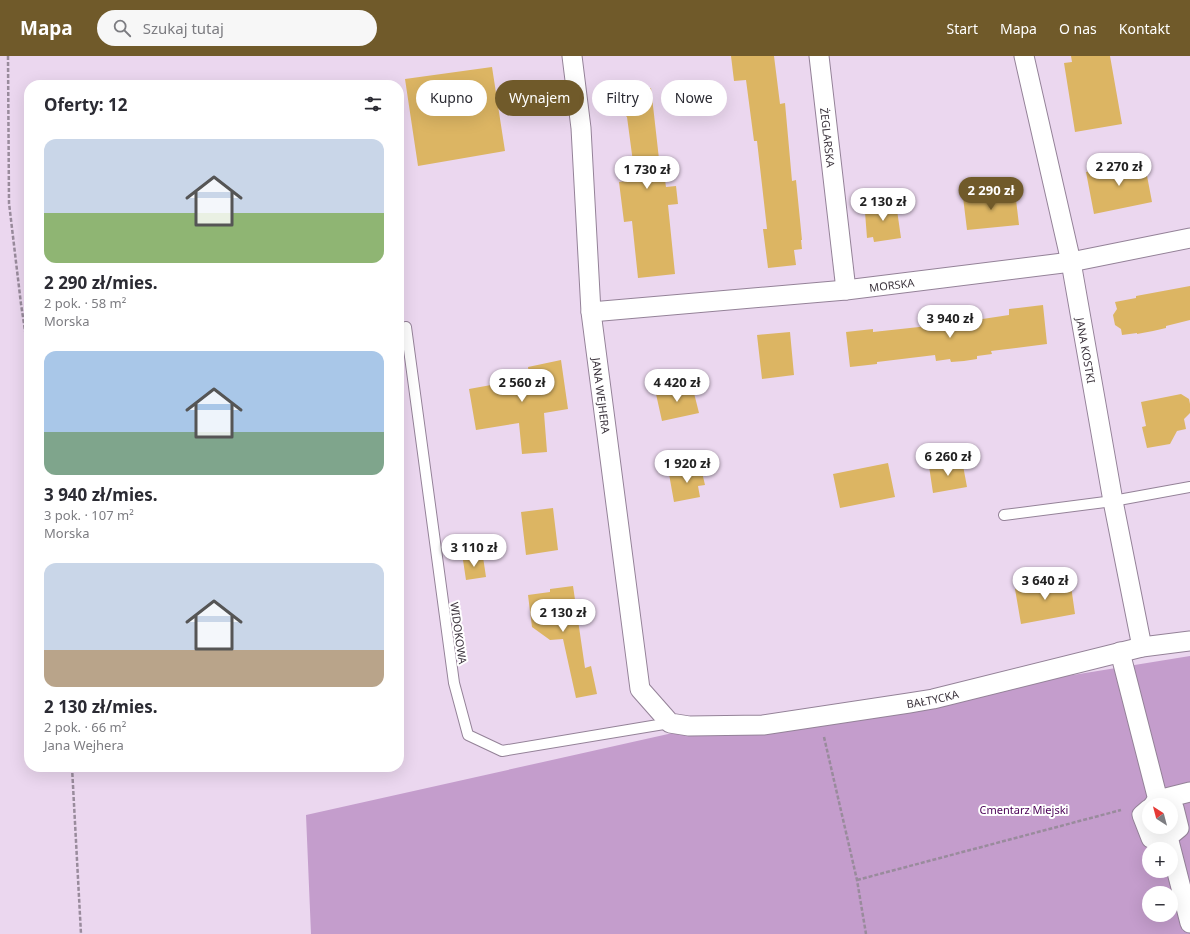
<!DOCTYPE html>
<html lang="pl">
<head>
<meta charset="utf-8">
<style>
  :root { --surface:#fff; --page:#f7f7f7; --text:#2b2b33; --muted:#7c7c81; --accent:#705a2a }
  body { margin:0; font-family:"Noto Sans",sans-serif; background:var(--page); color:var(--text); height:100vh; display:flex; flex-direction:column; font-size:15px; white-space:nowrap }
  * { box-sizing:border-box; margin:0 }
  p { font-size:13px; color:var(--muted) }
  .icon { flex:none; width:22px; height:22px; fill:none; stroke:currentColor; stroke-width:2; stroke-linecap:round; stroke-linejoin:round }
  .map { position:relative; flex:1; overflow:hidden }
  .panel { position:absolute; left:24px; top:24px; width:380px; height:692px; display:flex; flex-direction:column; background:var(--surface); border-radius:16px; box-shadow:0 4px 16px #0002 }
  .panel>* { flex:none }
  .hud { position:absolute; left:416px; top:24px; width:380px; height:36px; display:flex; gap:8px }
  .needle { width:26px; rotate:324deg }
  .fabs { position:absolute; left:1142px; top:742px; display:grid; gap:8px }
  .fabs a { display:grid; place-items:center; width:36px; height:36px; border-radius:50%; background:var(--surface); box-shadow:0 4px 16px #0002; font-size:20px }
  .price { position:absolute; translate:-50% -34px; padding:0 9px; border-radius:14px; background:#fff; color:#222; font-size:13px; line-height:26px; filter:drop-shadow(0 1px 2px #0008) }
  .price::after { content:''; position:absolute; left:50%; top:24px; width:12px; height:9px; margin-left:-6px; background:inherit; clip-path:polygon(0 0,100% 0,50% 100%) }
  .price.current { background:var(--accent); color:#fff }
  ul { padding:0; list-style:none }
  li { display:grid; align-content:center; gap:8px; height:212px; padding:0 20px }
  li span { display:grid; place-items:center; height:124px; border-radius:12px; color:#555 }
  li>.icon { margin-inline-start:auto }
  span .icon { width:72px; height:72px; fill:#fffc; stroke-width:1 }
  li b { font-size:17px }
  h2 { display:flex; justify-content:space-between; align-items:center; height:48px; padding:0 20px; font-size:17px }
  .tag { padding:0 14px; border-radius:18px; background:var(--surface); box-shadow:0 4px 16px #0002; font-size:14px; line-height:36px }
  .tag.current { background:var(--accent); color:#fff }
  header { display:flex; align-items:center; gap:24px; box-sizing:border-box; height:56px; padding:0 20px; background:var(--accent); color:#fff }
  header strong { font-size:19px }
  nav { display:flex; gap:22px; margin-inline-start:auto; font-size:14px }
  .search { width:280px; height:36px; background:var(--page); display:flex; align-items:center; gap:10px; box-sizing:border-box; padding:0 14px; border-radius:22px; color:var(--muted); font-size:15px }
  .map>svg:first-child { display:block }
  .green { fill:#c49dcc; fill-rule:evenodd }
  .building { fill:#dcb563 }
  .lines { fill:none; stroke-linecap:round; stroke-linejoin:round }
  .lane-casing { stroke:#948298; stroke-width:12 }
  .street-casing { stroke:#948298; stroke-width:21 }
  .path { stroke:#998b9c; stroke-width:2.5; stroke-dasharray:4 2; stroke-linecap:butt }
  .lane { stroke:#fff; stroke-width:10 }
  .street { stroke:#fff; stroke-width:19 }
  .labels { text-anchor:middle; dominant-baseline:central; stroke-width:4; stroke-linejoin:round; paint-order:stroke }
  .street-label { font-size:11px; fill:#3c343d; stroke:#fff }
  .park-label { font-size:11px; fill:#4a0156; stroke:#fff }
</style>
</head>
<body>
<header>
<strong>Mapa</strong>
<div class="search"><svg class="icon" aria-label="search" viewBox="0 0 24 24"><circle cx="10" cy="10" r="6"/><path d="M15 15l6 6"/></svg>Szukaj tutaj</div>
<nav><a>Start</a><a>Mapa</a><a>O nas</a><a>Kontakt</a></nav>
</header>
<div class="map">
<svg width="1190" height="878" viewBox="0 0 1190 878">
  <rect width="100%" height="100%" fill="#ebd7ef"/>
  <path class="green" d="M 1190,600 L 1190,878 L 311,878 L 306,759 L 704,670 L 993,632 ZM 1149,749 L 1171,749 L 1171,771 L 1149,771 ZM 1149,793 L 1171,793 L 1171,815 L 1149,815 ZM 1149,837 L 1171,837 L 1171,859 L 1149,859 Z"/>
  <path class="building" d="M 731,0 L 774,0 L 780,48 L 785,47 L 792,125 L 796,124 L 802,184 L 801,184 L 802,193 L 794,194 L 796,209 L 768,212 L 763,173 L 767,173 L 757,85 L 754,85 L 746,24 L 734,25 Z
    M 1071,0 L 1110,0 L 1122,68 L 1075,76 L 1064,7 L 1072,6 Z
    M 492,11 L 505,95 L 418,110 L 405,23 Z
    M 651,32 L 659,103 L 662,102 L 666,131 L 676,130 L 678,148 L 668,149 L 675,218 L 638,222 L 632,165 L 624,166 L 619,126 L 628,125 L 626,107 L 633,106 L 627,61 L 620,54 L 626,46 L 625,35 Z
    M 1144,104 L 1152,146 L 1094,158 L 1086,116 Z
    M 1015,135 L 1019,169 L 967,174 L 963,141 Z
    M 896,147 L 901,182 L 874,186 L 873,181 L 867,182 L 865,156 L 870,155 L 869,149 Z
    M 1190,230 L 1190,264 L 1166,270 L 1166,272 L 1153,275 L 1137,278 L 1137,277 L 1122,279 L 1121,273 L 1115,269 L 1113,259 L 1117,253 L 1115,246 L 1136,242 L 1136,240 Z
    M 1043,249 L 1047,288 L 991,295 L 992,298 L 977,300 L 977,303 L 964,305 L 951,306 L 950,303 L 936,305 L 935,299 L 877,306 L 877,308 L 850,311 L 846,276 L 873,273 L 873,276 L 956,267 L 1009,259 L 1009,253 Z
    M 790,276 L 794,319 L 762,323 L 757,279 Z
    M 561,304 L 568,353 L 544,357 L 547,396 L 522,398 L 519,367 L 476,374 L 469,333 L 491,329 L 490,323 L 529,317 L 528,311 Z
    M 692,329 L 699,357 L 662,365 L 656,338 Z
    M 1181,338 L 1189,343 L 1190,348 L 1190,357 L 1184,363 L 1186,373 L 1177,375 L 1170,388 L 1147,392 L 1142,371 L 1146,370 L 1141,346 Z
    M 962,404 L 967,431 L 933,437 L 929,410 Z
    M 888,407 L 895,441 L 840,452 L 833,418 Z
    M 701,412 L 705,429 L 698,430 L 700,441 L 674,446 L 669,418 Z
    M 553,452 L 558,494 L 526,499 L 521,456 Z
    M 483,501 L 486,521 L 466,524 L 463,504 Z
    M 1070,523 L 1075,558 L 1021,568 L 1015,533 Z
    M 573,530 L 585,612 L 591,610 L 597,638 L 576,642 L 563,583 L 550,584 L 532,571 L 528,539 L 550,536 L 550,533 Z"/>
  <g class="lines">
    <defs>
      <path id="lane" d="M 406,271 L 454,627 L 468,679 L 502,695 L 670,667
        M 1004,459 L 1113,445 L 1190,431"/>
      <g id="street">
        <path id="s1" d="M 572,0 L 581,72 L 591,256 L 640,633 L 670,667 L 689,670 L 763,669 L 909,647 L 933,643 L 1142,591 L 1190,585"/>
        <path id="s2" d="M 819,0 L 846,234"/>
        <path id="s3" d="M 1024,0 L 1071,206 L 1113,445 L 1142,591"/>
        <path id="s4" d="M 591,256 L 846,234 L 1071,206 L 1190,182"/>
        <path d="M 1120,596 L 1158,744 L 1168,749"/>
        <path d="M 1154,748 L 1158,744 L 1190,736"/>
        <path d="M 1171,751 L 1174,752 L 1179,772 L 1168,781 L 1190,867"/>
        <path d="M 1149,753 L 1142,759 L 1151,782 L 1168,781"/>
      </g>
    </defs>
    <use href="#lane" class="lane-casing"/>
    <use href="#street" class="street-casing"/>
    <path class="path" d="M 8,0 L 9,147 L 21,248 L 29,301
      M 824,681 L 857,824 L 866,878
      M 72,711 L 81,878
      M 857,824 L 1121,754"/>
    <use href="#lane" class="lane"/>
    <use href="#street" class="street"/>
  </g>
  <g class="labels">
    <g class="street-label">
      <text stroke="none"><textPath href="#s2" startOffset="82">ŻEGLARSKA</textPath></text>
      <text stroke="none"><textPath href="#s4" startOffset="302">MORSKA</textPath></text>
      <text stroke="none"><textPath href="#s3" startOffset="301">JANA KOSTKI</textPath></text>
      <text stroke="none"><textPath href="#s1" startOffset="341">JANA WEJHERA</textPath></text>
      <text transform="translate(459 577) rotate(82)">WIDOKOWA</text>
      <text stroke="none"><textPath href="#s1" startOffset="947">BAŁTYCKA</textPath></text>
    </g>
    <g class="park-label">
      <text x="1024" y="753">Cmentarz Miejski</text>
    </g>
  </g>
</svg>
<div class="fabs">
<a><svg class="needle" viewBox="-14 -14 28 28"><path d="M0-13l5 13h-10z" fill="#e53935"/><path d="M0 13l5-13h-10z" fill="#7c7c81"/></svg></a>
<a>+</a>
<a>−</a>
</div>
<b class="price" style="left:1119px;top:131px">2 270 zł</b>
<b class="price" style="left:647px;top:134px">1 730 zł</b>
<b class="price current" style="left:991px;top:155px">2 290 zł</b>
<b class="price" style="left:883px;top:166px">2 130 zł</b>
<b class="price" style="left:950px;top:283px">3 940 zł</b>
<b class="price" style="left:522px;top:347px">2 560 zł</b>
<b class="price" style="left:677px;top:347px">4 420 zł</b>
<b class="price" style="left:948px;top:421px">6 260 zł</b>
<b class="price" style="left:687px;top:428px">1 920 zł</b>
<b class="price" style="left:474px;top:512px">3 110 zł</b>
<b class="price" style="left:1045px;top:545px">3 640 zł</b>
<b class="price" style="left:563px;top:577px">2 130 zł</b>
<div class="hud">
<a class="tag">Kupno</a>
<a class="tag current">Wynajem</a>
<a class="tag">Filtry</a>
<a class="tag">Nowe</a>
</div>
<section class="panel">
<h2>Oferty: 12<svg class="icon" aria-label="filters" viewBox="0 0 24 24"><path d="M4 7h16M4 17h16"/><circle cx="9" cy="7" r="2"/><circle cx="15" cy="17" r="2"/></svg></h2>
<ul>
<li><span style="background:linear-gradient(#c9d6e8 60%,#8fb573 0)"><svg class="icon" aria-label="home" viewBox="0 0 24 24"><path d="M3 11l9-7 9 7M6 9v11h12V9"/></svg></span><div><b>2 290 zł/mies.</b><p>2 pok. · 58 m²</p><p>Morska</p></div></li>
<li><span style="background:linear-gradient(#a9c7e8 65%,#7fa58c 0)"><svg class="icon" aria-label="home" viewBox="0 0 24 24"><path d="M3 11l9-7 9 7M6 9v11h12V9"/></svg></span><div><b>3 940 zł/mies.</b><p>3 pok. · 107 m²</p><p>Morska</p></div></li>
<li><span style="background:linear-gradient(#c9d6e8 70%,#b9a48a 0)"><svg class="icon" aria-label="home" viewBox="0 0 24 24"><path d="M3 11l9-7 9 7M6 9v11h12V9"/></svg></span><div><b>2 130 zł/mies.</b><p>2 pok. · 66 m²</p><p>Jana Wejhera</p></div></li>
</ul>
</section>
</div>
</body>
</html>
